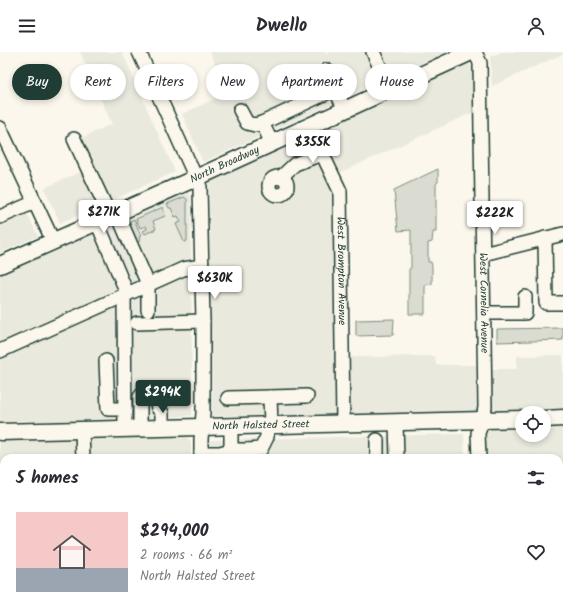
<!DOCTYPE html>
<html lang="en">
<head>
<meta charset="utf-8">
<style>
  :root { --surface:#fff; --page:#f2f2f3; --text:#2b2b33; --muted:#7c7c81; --line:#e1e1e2; --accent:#1f3d34 }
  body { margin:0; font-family:Kalam,sans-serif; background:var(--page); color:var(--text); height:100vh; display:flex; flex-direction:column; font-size:15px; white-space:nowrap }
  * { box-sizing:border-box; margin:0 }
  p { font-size:13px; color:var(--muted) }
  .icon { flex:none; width:22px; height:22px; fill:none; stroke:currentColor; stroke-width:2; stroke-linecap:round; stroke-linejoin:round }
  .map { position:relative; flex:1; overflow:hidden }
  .side { position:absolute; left:0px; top:402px; width:563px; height:156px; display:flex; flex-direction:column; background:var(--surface); border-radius:12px 12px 0 0; box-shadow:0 2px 6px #0003 }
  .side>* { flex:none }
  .hud { position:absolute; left:12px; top:12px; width:539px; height:36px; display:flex; gap:8px }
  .controls { position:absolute; left:515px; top:354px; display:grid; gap:8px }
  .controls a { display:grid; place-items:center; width:36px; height:36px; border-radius:50%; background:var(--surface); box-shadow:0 2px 6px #0003; font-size:20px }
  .price { position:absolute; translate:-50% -34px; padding:0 9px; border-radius:4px; background:#fff; color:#222; font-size:13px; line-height:26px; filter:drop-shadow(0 1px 2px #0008) }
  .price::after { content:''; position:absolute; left:50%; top:24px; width:12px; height:9px; margin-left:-6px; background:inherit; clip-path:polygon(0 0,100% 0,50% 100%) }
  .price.on { background:var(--accent); color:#fff }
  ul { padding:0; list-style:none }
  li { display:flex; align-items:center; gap:12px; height:100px; padding:0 16px }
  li+li { border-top:1px solid var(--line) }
  li span { display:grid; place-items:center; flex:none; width:112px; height:80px; border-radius:0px; color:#555 }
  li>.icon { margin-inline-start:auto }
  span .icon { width:48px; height:48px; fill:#fffc; stroke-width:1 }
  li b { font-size:17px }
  h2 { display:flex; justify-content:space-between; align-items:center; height:48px; padding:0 16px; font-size:17px }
  .pill { padding:0 14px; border-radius:18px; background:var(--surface); box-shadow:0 2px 6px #0003; font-size:14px; line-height:36px }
  .pill.on { background:var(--accent); color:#fff }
  header { display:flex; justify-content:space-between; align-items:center; height:52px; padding:0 16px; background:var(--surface); font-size:18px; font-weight:700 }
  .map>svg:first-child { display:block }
  .built { fill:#eae9de; fill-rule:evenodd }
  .green { fill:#dbdcd1; stroke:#7d8c82 }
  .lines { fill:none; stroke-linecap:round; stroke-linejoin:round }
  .minor-tunnel { stroke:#cfd2c7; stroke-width:13; stroke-dasharray:13 6; stroke-linecap:butt }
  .minor-casing { stroke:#1f3d34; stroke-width:16 }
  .major-casing { stroke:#1f3d34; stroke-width:19 }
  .minor { stroke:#fbf7ec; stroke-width:13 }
  .major { stroke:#fbf7ec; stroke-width:16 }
  .labels { text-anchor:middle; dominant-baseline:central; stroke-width:3; stroke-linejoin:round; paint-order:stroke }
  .street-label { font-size:11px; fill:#1f3d34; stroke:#fbf7ec }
</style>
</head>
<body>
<header><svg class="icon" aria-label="menu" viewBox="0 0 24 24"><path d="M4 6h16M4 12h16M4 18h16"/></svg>Dwello<svg class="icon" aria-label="person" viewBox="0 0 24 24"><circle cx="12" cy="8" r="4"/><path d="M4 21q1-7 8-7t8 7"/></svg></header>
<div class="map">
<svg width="563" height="558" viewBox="0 0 563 558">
  <rect width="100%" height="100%" fill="#fbf7ec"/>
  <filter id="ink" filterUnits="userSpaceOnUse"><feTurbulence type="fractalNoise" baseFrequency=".025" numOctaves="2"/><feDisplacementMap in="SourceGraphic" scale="8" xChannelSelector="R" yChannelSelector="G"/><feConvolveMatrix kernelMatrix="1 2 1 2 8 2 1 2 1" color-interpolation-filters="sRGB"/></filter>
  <g filter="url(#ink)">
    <path class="built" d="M 80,0 L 122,0 L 175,120 L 60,171 L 44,136 L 89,116 L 77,88 L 112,72 Z
      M 210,0 L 326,0 L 327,2 L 330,0 L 447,0 L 203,110 L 182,62 L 228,41 Z
      M 501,0 L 563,0 L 563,2 L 492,34 L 490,5 Z
      M 468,10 L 473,16 L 474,60 L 337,122 L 319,78 Z
      M 307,84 L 334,144 L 337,363 L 212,364 L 209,129 Z
      M 184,140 L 188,140 L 191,145 L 192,363 L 189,364 L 116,368 L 114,370 L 109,369 L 108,368 L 0,370 L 0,223 Z
      M 20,147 L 38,184 L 0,201 L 0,156 Z
      M 563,303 L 563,431 L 559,431 L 559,406 L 485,406 L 485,377 L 490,317 L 517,317 L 517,304 ZM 522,361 L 544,361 L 544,383 L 522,383 Z
      M 435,304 L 436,313 L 476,313 L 477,361 L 348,362 L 348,305 Z
      M 464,382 L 465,406 L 210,406 L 210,388 Z
      M 185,385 L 188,386 L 191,390 L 191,406 L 4,406 L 4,456 L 0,456 L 0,389 Z
      M 0,515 L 4,515 L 4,554 L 130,554 L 130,558 L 0,558 Z"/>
    <path class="green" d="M 438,117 L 438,130 L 436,132 L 436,180 L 433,180 L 432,190 L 428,191 L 428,210 L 431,210 L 432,214 L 432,232 L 425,233 L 425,262 L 409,262 L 409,217 L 411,216 L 411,178 L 398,179 L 394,138 Z
      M272 135a6 6 0 1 1 12 0a6 6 0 1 1-12 0Z
      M 184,145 L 187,147 L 187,189 L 184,190 L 176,172 L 181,170 L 178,164 L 175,165 L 171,156 L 169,156 L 167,152 Z
      M 163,155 L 165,164 L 153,169 L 156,177 L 145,182 L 143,179 L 147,177 L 146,174 L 140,176 L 136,167 Z
      M 134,167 L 141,184 L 139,185 L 140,189 L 137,190 L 128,170 Z
      M 394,267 L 393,283 L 356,284 L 356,268 Z
      M 563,276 L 563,288 L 497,290 L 497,277 Z
      M 0,515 L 4,515 L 4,540 L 0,540 Z
      M 70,554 L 100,554 L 100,558 L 70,558 Z"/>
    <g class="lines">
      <path class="minor-tunnel" d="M 165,344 L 165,352"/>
      <defs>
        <g id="minor">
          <path d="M 139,0 L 200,135 L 203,269 L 203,361 L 201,388 L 201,406"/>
          <path d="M 373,0 L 390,37"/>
          <path id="s1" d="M 475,0 L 480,11 L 485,355 L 483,368 L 478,381 L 479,406"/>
          <path d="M 327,18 L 335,37 L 345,58"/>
          <path d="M 240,58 L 247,71 L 255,73 L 262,71"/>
          <path id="s2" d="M 309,74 L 340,139 L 343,371"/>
          <path d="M 0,76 L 53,189"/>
          <path d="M 74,87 L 110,164"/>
          <path d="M 272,91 L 262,71 L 335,37"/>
          <circle cx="278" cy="134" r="9"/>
          <path d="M 280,126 L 295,112 L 322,102"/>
          <path d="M 117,161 L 148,232 L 148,258"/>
          <path d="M 0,165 L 35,150"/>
          <path d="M 97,170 L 127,241"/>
          <path d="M 545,186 L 546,251 L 563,251"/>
          <path d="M 483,202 L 563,182"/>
          <path d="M 124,243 L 125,377"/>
          <path d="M 484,261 L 525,261 L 525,245"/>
          <path d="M 137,271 L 203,269"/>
          <path d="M 0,299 L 183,217 L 202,214"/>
          <path d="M 106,309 L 108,357 L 125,357"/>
          <path d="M 270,345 L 271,373"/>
          <path d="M 228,346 L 307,344"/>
          <path d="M 396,370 L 397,406"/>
          <path d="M 231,374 L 231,405"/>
          <path d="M 140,377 L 140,345 L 143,341 L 152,340 L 155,342 L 158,356 L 162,361 L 162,376"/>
          <path d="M 82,378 L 83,406"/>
          <path d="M 377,388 L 377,406"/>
          <path d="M 247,398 L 261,397 L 267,385 L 267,373"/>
          <path d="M 201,401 L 220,401 L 231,398 L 247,398 L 247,406"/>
          <path d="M 559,434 L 563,434"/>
          <path d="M 136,554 L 136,558"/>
          <path d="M 204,554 L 204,558"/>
          <path d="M 482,554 L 482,558"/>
          <path d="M 558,554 L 558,558"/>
        </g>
        <g id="major">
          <path id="s3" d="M 0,213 L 196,126 L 471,0"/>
          <path d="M 544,367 L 563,366"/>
          <path id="s4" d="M 0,380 L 522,367"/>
        </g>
      </defs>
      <use href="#minor" class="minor-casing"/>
      <use href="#major" class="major-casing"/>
      <use href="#minor" class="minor"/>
      <use href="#major" class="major"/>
    </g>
  </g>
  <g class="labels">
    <g class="street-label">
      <text stroke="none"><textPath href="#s3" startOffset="246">North Broadway</textPath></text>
      <text stroke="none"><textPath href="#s2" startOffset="152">West Brompton Avenue</textPath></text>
      <text stroke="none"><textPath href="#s1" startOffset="252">West Cornelia Avenue</textPath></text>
      <text stroke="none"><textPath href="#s4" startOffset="261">North Halsted Street</textPath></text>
    </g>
  </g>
</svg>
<div class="controls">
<a><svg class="icon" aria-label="locate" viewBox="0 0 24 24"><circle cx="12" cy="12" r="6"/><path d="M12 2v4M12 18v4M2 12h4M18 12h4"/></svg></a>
</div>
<b class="price" style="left:313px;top:112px">$355K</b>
<b class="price" style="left:104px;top:182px">$271K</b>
<b class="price" style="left:495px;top:183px">$222K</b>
<b class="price" style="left:215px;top:248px">$630K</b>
<b class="price on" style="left:163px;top:362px">$294K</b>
<div class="hud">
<a class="pill on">Buy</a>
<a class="pill">Rent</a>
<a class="pill">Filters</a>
<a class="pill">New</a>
<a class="pill">Apartment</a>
<a class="pill">House</a>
</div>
<section class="side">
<h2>5 homes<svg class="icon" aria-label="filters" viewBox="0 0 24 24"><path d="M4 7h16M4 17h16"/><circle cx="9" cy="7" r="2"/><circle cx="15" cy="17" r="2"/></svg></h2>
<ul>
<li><span style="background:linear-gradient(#f6c9c9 70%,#9aa5b1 0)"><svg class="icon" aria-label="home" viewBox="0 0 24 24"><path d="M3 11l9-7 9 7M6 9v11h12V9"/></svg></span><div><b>$294,000</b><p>2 rooms · 66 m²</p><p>North Halsted Street</p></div><svg class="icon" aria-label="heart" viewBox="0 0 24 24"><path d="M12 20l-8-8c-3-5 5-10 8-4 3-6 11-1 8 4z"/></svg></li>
</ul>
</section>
</div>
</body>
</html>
